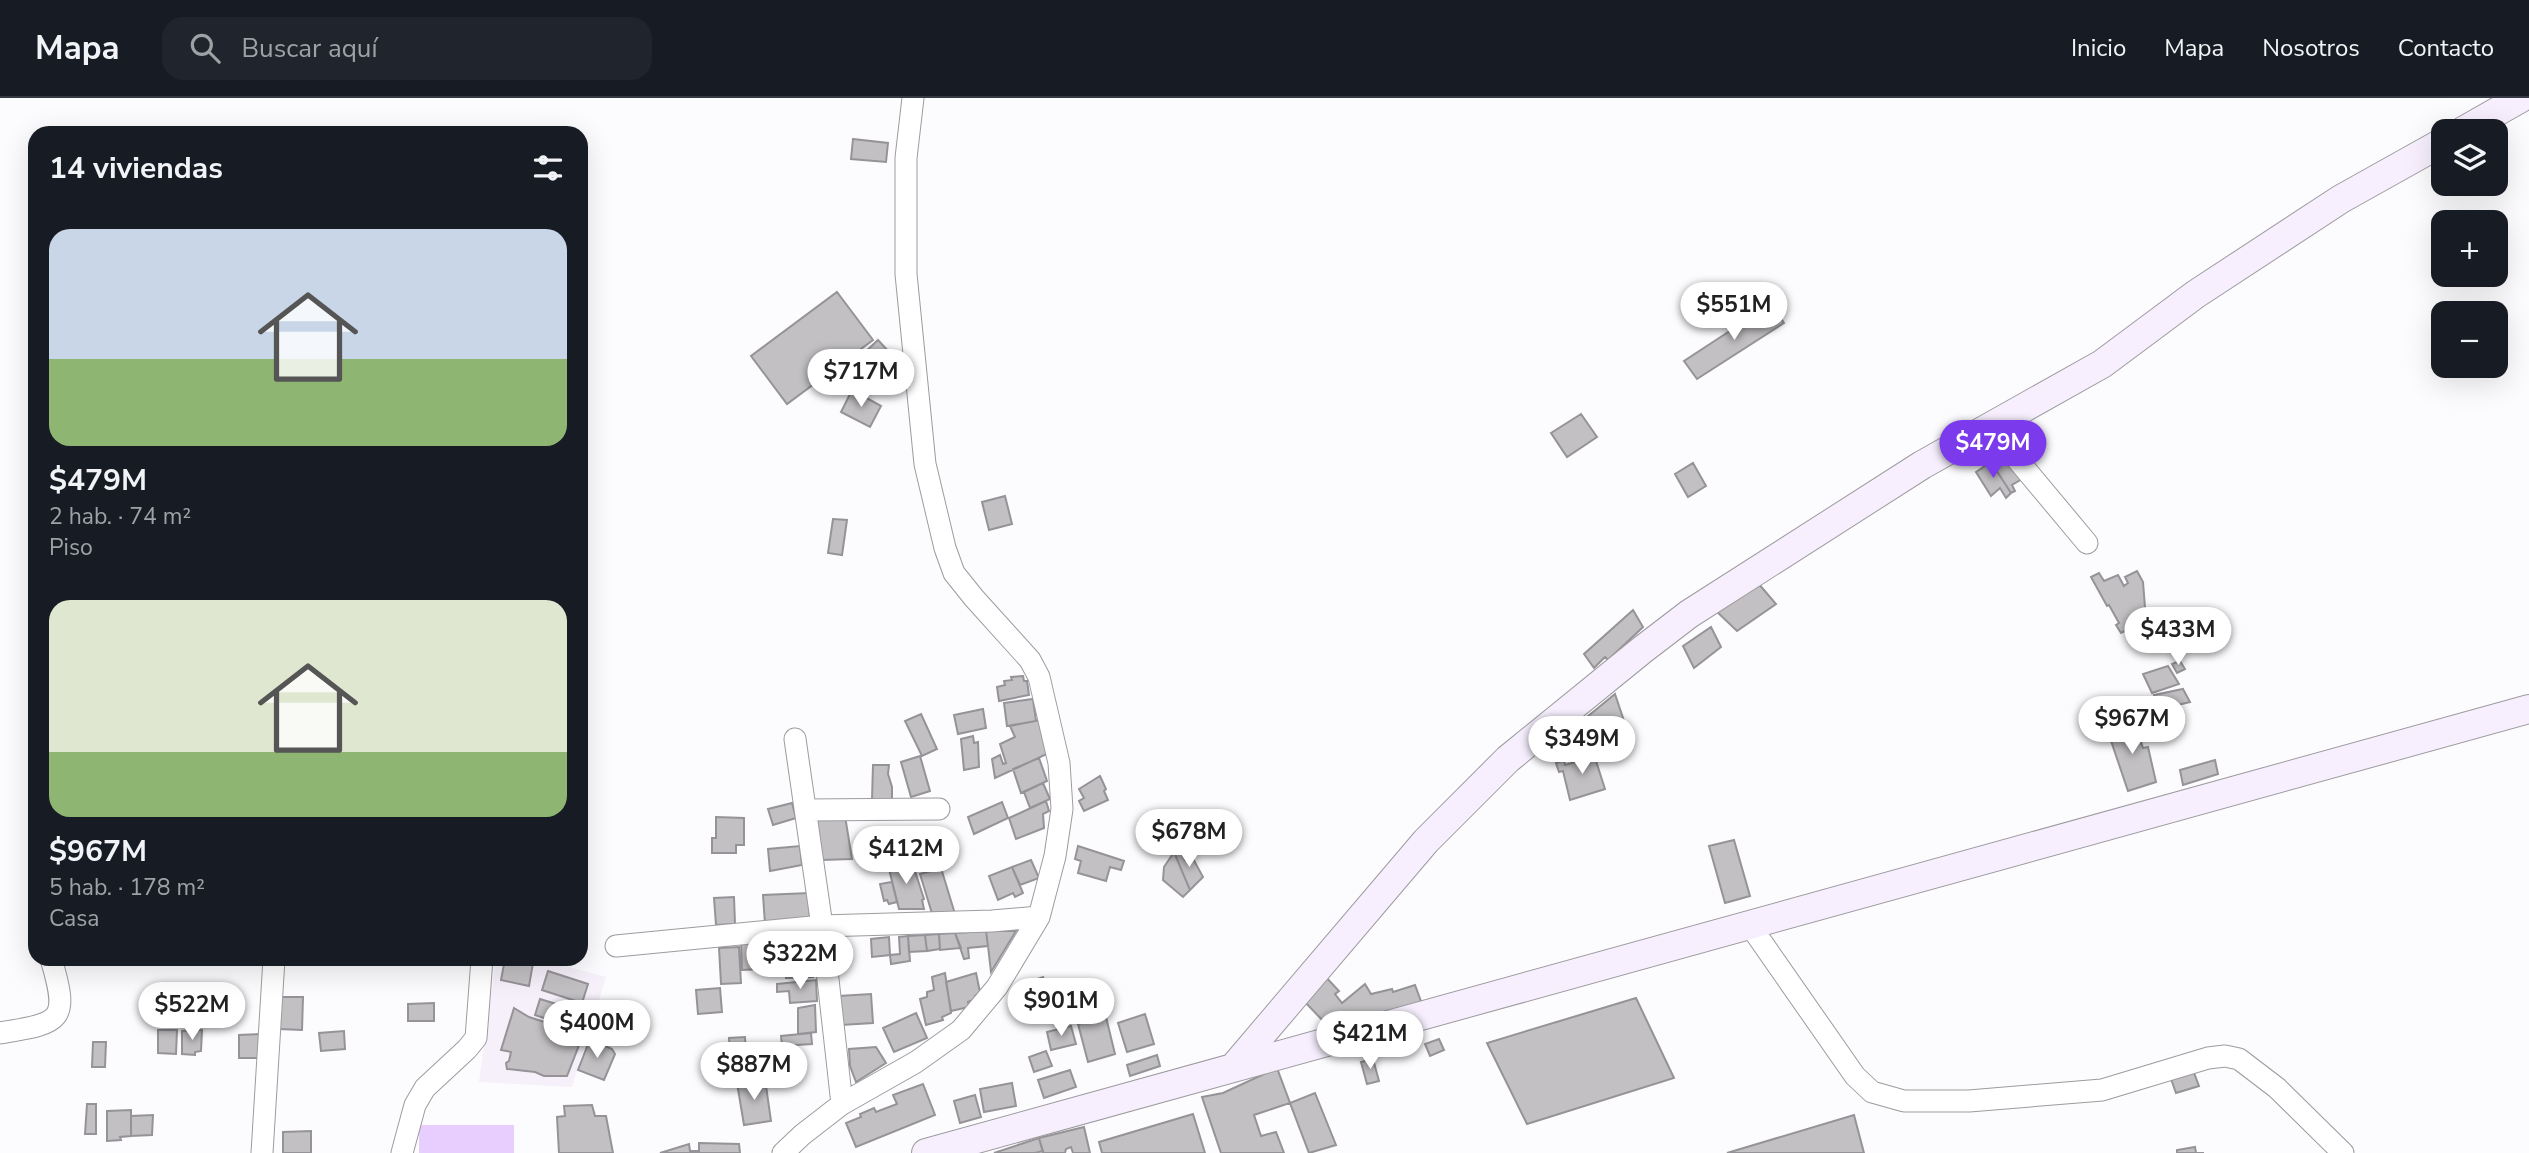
<!DOCTYPE html>
<html lang="es">
<head>
<meta charset="utf-8">
<style>
  :root { --surface:#171b24; --page:#20242c; --text:#f1f3f6; --muted:#9ea1a6; --line:#363941; --accent:#7c3aed }
  body { margin:0; font-family:"Nunito Sans",sans-serif; background:var(--page); color:var(--text); height:100vh; display:flex; flex-direction:column; font-size:26px; white-space:nowrap }
  * { box-sizing:border-box; margin:0 }
  p { font-size:23px; color:var(--muted) }
  .icon { flex:none; width:38px; height:38px; fill:none; stroke:currentColor; stroke-width:2; stroke-linecap:round; stroke-linejoin:round }
  .map { position:relative; flex:1; overflow:hidden }
  .sheet { position:absolute; left:28px; top:28px; width:560px; height:840px; display:flex; flex-direction:column; background:var(--surface); border-radius:21px; box-shadow:0 7px 28px #0002 }
  .sheet>* { flex:none }
  .tools { position:absolute; left:2431px; top:21px; display:grid; gap:14px }
  .tools a { display:grid; place-items:center; width:77px; height:77px; border-radius:14px; background:var(--surface); box-shadow:0 7px 28px #0002; font-size:35px }
  .price { position:absolute; translate:-50% -60px; padding:0 16px; border-radius:24px; background:#fff; color:#222; font-size:23px; line-height:46px; filter:drop-shadow(0 2px 4px #0008) }
  .price::after { content:''; position:absolute; left:50%; top:42px; width:21px; height:16px; margin-left:-10px; background:inherit; clip-path:polygon(0 0,100% 0,50% 100%) }
  .price.current { background:var(--accent); color:#fff }
  ul { padding:0; list-style:none }
  li { display:grid; align-content:center; gap:14px; height:371px; padding:0 21px }
  li span { display:grid; place-items:center; height:217px; border-radius:21px; color:#555 }
  li>.icon { margin-inline-start:auto }
  span .icon { width:126px; height:126px; fill:#fffc; stroke-width:1 }
  li b { font-size:30px }
  h2 { display:flex; justify-content:space-between; align-items:center; height:84px; padding:0 21px; font-size:30px }
  header { display:flex; align-items:center; gap:42px; box-sizing:border-box; height:98px; padding:0 35px; background:var(--surface); border-bottom:2px solid var(--line) }
  header strong { font-size:33px }
  nav { display:flex; gap:38px; margin-inline-start:auto; font-size:24px }
  .search { width:490px; height:63px; background:var(--page); display:flex; align-items:center; gap:18px; box-sizing:border-box; padding:0 24px; border-radius:21px; color:var(--muted); font-size:26px }
  .map>svg:first-child { display:block }
  .built { fill:#f6f0fa }
  .green { fill:#e8cdff }
  .building { fill:#c2c0c3; stroke:#959397; stroke-width:2 }
  .lines { fill:none; stroke-linecap:round; stroke-linejoin:round }
  .street-casing { stroke:#9d9b9e; stroke-width:23 }
  .secondary-casing { stroke:#9d9b9e; stroke-width:30 }
  .street { stroke:#fff; stroke-width:21 }
  .secondary { stroke:#f7effe; stroke-width:28 }
</style>
</head>
<body>
<header>
<strong>Mapa</strong>
<div class="search"><svg class="icon" aria-label="search" viewBox="0 0 24 24"><circle cx="10" cy="10" r="6"/><path d="M15 15l6 6"/></svg>Buscar aquí</div>
<nav><a>Inicio</a><a>Mapa</a><a>Nosotros</a><a>Contacto</a></nav>
</header>
<div class="map">
<svg width="2529" height="1055" viewBox="0 0 2529 1055">
  <rect width="100%" height="100%" fill="#fcfbfe"/>
  <path class="built" d="M 496,861 L 538,861 L 606,879 L 572,989 L 479,984 Z"/>
  <path class="green" d="M 419,1027 L 514,1027 L 514,1055 L 419,1055 Z"/>
  <path class="building" d="M 853,41 L 888,45 L 886,64 L 851,61 Z
    M 837,194 L 873,242 L 787,306 L 751,258 Z
    M 1771,206 L 1784,225 L 1697,281 L 1684,263 Z
    M 878,242 L 889,254 L 879,264 L 890,275 L 866,298 L 855,286 L 858,283 L 847,271 Z
    M 852,292 L 881,308 L 870,329 L 841,314 Z
    M 1581,316 L 1597,339 L 1567,359 L 1551,335 Z
    M 2010,356 L 2024,380 L 2012,387 L 2015,393 L 2011,395 L 1991,364 L 1999,358 L 2001,362 Z
    M 1991,364 L 2011,395 L 2006,400 L 2000,390 L 1991,398 L 1976,374 Z
    M 1693,365 L 1706,388 L 1688,399 L 1675,376 Z
    M 1005,398 L 1012,426 L 989,432 L 982,404 Z
    M 833,421 L 847,422 L 842,457 L 828,455 Z
    M 2137,473 L 2143,484 L 2146,522 L 2121,535 L 2116,527 L 2119,525 L 2109,507 L 2107,508 L 2091,479 L 2099,475 L 2104,483 L 2118,477 L 2124,488 L 2128,485 L 2125,479 Z
    M 1758,485 L 1776,506 L 1737,533 L 1715,512 Z
    M 1633,512 L 1643,529 L 1608,562 L 1605,559 L 1594,570 L 1584,556 Z
    M 2157,516 L 2163,527 L 2133,547 L 2125,533 Z
    M 1711,529 L 1721,549 L 1694,570 L 1683,548 Z
    M 2180,563 L 2185,571 L 2177,575 L 2172,566 Z
    M 2168,568 L 2179,586 L 2152,595 L 2143,576 Z
    M 1023,578 L 1024,583 L 1027,583 L 1029,597 L 999,603 L 997,589 L 1005,587 L 1004,583 L 1012,582 L 1011,579 Z
    M 2183,591 L 2190,604 L 2161,611 L 2154,597 Z
    M 1615,596 L 1625,626 L 1611,637 L 1587,619 Z
    M 1033,601 L 1036,623 L 1007,628 L 1004,605 Z
    M 983,611 L 986,630 L 958,636 L 954,617 Z
    M 921,616 L 937,651 L 922,658 L 905,623 Z
    M 1041,622 L 1049,655 L 995,680 L 992,661 L 1000,657 L 1003,666 L 1006,665 L 1000,646 L 1015,639 L 1010,628 Z
    M 2134,624 L 2143,650 L 2148,649 L 2156,684 L 2128,693 L 2107,631 Z
    M 1572,632 L 1585,643 L 1565,651 L 1558,644 Z
    M 973,638 L 974,645 L 978,644 L 979,669 L 964,672 L 961,641 Z
    M 1599,653 L 1602,661 L 1596,663 L 1605,691 L 1570,702 L 1563,673 L 1559,674 L 1556,665 L 1564,662 L 1565,667 L 1592,659 L 1591,656 Z
    M 920,658 L 930,693 L 911,699 L 901,664 Z
    M 1039,660 L 1047,683 L 1021,695 L 1013,671 Z
    M 2215,662 L 2218,676 L 2183,687 L 2180,672 Z
    M 873,667 L 889,667 L 888,676 L 892,689 L 892,701 L 872,702 Z
    M 1100,678 L 1106,691 L 1104,693 L 1108,702 L 1084,713 L 1079,703 L 1084,700 L 1079,691 Z
    M 1043,685 L 1050,701 L 1030,710 L 1024,694 Z
    M 1046,703 L 1049,713 L 1043,716 L 1044,730 L 1016,741 L 1009,720 Z
    M 1002,704 L 1008,720 L 974,736 L 968,719 Z
    M 792,705 L 796,720 L 773,727 L 768,711 Z
    M 845,718 L 852,761 L 822,762 L 816,719 Z
    M 716,719 L 744,720 L 744,747 L 736,747 L 736,755 L 712,755 L 712,740 L 716,740 Z
    M 922,742 L 930,766 L 915,770 L 908,746 Z
    M 1734,742 L 1750,798 L 1725,805 L 1709,748 Z
    M 800,748 L 802,767 L 770,773 L 768,751 Z
    M 1078,748 L 1124,763 L 1121,772 L 1110,769 L 1106,783 L 1078,775 L 1081,763 L 1075,761 Z
    M 1179,750 L 1185,762 L 1191,757 L 1203,779 L 1190,792 L 1174,754 Z
    M 1174,754 L 1190,792 L 1183,799 L 1163,782 L 1164,769 Z
    M 1031,762 L 1039,780 L 1020,787 L 1012,769 Z
    M 912,764 L 924,801 L 922,802 L 924,811 L 899,811 L 888,767 Z
    M 1012,769 L 1023,795 L 1015,799 L 1013,795 L 998,802 L 989,778 Z
    M 941,770 L 955,816 L 934,822 L 920,776 Z
    M 892,784 L 897,804 L 889,806 L 887,802 L 884,803 L 880,786 Z
    M 809,795 L 810,824 L 765,826 L 763,797 Z
    M 734,799 L 735,826 L 716,827 L 714,800 Z
    M 986,833 L 988,848 L 968,850 L 969,860 L 964,861 L 955,835 Z
    M 986,833 L 1016,833 L 991,874 L 988,848 Z
    M 955,835 L 961,850 L 940,852 L 939,836 Z
    M 939,836 L 940,851 L 927,853 L 925,837 Z
    M 925,837 L 927,853 L 909,854 L 908,838 Z
    M 908,838 L 910,863 L 891,866 L 890,857 L 900,856 L 899,839 Z
    M 889,839 L 890,857 L 872,859 L 871,841 Z
    M 762,842 L 763,871 L 742,872 L 741,843 Z
    M 811,842 L 812,857 L 790,858 L 789,843 Z
    M 781,847 L 782,875 L 763,875 L 762,848 Z
    M 739,849 L 741,885 L 721,886 L 719,850 Z
    M 505,861 L 533,865 L 529,888 L 501,882 Z
    M 786,862 L 812,862 L 813,879 L 786,880 Z
    M 548,873 L 588,886 L 582,905 L 542,892 Z
    M 945,875 L 951,915 L 942,919 L 943,922 L 926,927 L 920,901 L 927,899 L 927,894 L 934,892 L 932,879 Z
    M 976,875 L 980,894 L 975,898 L 976,901 L 968,904 L 969,909 L 951,913 L 946,884 Z
    M 1323,876 L 1339,893 L 1335,896 L 1342,905 L 1365,886 L 1371,896 L 1392,891 L 1393,894 L 1415,887 L 1422,906 L 1327,927 L 1302,901 Z
    M 1043,879 L 1049,898 L 1027,906 L 1020,887 Z
    M 816,882 L 817,903 L 790,905 L 789,893 L 777,894 L 777,886 Z
    M 720,890 L 722,914 L 698,916 L 696,892 Z
    M 871,896 L 873,925 L 841,927 L 839,898 Z
    M 279,899 L 303,899 L 302,932 L 279,931 Z
    M 1636,900 L 1674,980 L 1527,1026 L 1487,945 Z
    M 540,901 L 579,913 L 574,930 L 535,917 Z
    M 434,905 L 434,923 L 408,923 L 408,906 Z
    M 815,907 L 816,934 L 798,936 L 798,910 Z
    M 514,910 L 529,919 L 569,932 L 581,942 L 567,978 L 544,978 L 535,974 L 507,971 L 506,965 L 509,963 L 511,954 L 501,952 Z
    M 916,915 L 927,940 L 894,954 L 883,930 Z
    M 1145,916 L 1154,946 L 1127,954 L 1118,925 Z
    M 1106,919 L 1115,956 L 1088,964 L 1078,926 Z
    M 1071,928 L 1076,946 L 1051,952 L 1047,934 Z
    M 158,932 L 177,932 L 176,956 L 158,955 Z
    M 202,932 L 201,953 L 195,954 L 195,957 L 182,956 L 182,933 Z
    M 344,933 L 345,951 L 321,953 L 319,935 Z
    M 811,935 L 812,946 L 782,948 L 781,938 Z
    M 262,936 L 261,960 L 239,960 L 239,937 Z
    M 745,939 L 746,956 L 730,957 L 729,940 Z
    M 590,941 L 612,951 L 615,956 L 604,982 L 578,972 Z
    M 1439,941 L 1444,952 L 1430,958 L 1425,946 Z
    M 93,944 L 106,944 L 105,969 L 92,969 Z
    M 876,949 L 886,965 L 856,984 L 850,968 L 849,951 Z
    M 1046,953 L 1052,968 L 1034,974 L 1029,959 Z
    M 1157,957 L 1160,968 L 1130,978 L 1127,967 Z
    M 1373,961 L 1379,983 L 1367,986 L 1361,964 Z
    M 1277,970 L 1290,1005 L 1254,1017 L 1261,1038 L 1276,1034 L 1284,1055 L 1221,1055 L 1202,999 L 1223,995 Z
    M 1070,972 L 1076,989 L 1044,1000 L 1038,982 Z
    M 2193,972 L 2199,988 L 2176,995 L 2170,978 Z
    M 765,981 L 771,1023 L 744,1027 L 737,985 Z
    M 1012,985 L 1016,1008 L 984,1014 L 980,991 Z
    M 923,986 L 935,1017 L 856,1049 L 846,1025 L 861,1019 L 860,1016 L 874,1010 L 876,1014 L 897,1006 L 893,997 Z
    M 1315,995 L 1336,1047 L 1309,1055 L 1290,1005 Z
    M 975,997 L 981,1019 L 960,1025 L 954,1003 Z
    M 87,1006 L 96,1006 L 96,1036 L 85,1036 Z
    M 592,1007 L 595,1018 L 606,1018 L 613,1055 L 559,1055 L 557,1019 L 565,1018 L 564,1008 Z
    M 131,1012 L 131,1038 L 120,1039 L 121,1042 L 107,1043 L 107,1013 Z
    M 1193,1016 L 1205,1055 L 1102,1055 L 1099,1044 Z
    M 153,1017 L 152,1037 L 131,1038 L 131,1018 Z
    M 1854,1017 L 1864,1055 L 1727,1055 Z
    M 1084,1029 L 1090,1055 L 1073,1055 L 1071,1049 L 1066,1051 L 1065,1055 L 1043,1055 L 1039,1040 Z
    M 311,1033 L 311,1055 L 283,1055 L 283,1034 Z
    M 1039,1040 L 1043,1053 L 1035,1055 L 994,1055 Z
    M 699,1045 L 739,1046 L 740,1055 L 660,1055 L 689,1046 L 690,1053 L 699,1053 Z
    M 2195,1049 L 2196,1055 L 2204,1055 L 2177,1055 L 2177,1052 Z"/>
  <g class="lines">
    <defs>
      <path id="street" d="M 1991,330 L 2087,445
        M 795,641 L 822,828 L 842,1006
        M 805,712 L 939,711
        M 1749,826 L 1855,978 L 1872,994 L 1904,1003 L 1969,1003 L 2102,992 L 2208,960 L 2225,958 L 2239,961 L 2277,990 L 2343,1055
        M 616,848 L 822,828 L 992,823 L 1039,819
        M 0,935 C 61,925 70,924 51,861
        M 262,1055 L 274,861
        M 402,1055 L 415,1007 L 425,990 L 467,951 L 476,940 L 482,861
        M 783,1055 L 802,1037 L 842,1006 L 916,964 L 961,932 L 997,889 L 1039,819 L 1055,758 L 1062,711 L 1059,665 L 1039,579 L 1030,562 L 974,500 L 954,475 L 945,450 L 925,366 L 906,176 L 906,60 L 913,0"/>
      <path id="secondary" d="M 2463,33 L 2521,0
        M 1233,970 L 1426,743 L 1508,661 L 1642,552 L 1689,516 L 1922,367 L 2102,266 L 2196,196 L 2341,101 L 2443,44
        M 926,1055 L 2529,611"/>
    </defs>
    <use href="#street" class="street-casing"/>
    <use href="#secondary" class="secondary-casing"/>
    <use href="#street" class="street"/>
    <use href="#secondary" class="secondary"/>
  </g>
</svg>
<div class="tools">
<a><svg class="icon" aria-label="layers" viewBox="0 0 24 24"><path d="M12 4l9 5-9 5-9-5zM3 14l9 5 9-5"/></svg></a>
<a>+</a>
<a>−</a>
</div>
<b class="price" style="left:1734px;top:244px">$551M</b>
<b class="price" style="left:861px;top:311px">$717M</b>
<b class="price current" style="left:1993px;top:382px">$479M</b>
<b class="price" style="left:2178px;top:569px">$433M</b>
<b class="price" style="left:2132px;top:658px">$967M</b>
<b class="price" style="left:1582px;top:678px">$349M</b>
<b class="price" style="left:1189px;top:771px">$678M</b>
<b class="price" style="left:906px;top:788px">$412M</b>
<b class="price" style="left:800px;top:893px">$322M</b>
<b class="price" style="left:1061px;top:940px">$901M</b>
<b class="price" style="left:192px;top:944px">$522M</b>
<b class="price" style="left:597px;top:962px">$400M</b>
<b class="price" style="left:1370px;top:973px">$421M</b>
<b class="price" style="left:754px;top:1004px">$887M</b>
<section class="sheet">
<h2>14 viviendas<svg class="icon" aria-label="filters" viewBox="0 0 24 24"><path d="M4 7h16M4 17h16"/><circle cx="9" cy="7" r="2"/><circle cx="15" cy="17" r="2"/></svg></h2>
<ul>
<li><span style="background:linear-gradient(#c9d6e8 60%,#8fb573 0)"><svg class="icon" aria-label="home" viewBox="0 0 24 24"><path d="M3 11l9-7 9 7M6 9v11h12V9"/></svg></span><div><b>$479M</b><p>2 hab. · 74 m²</p><p>Piso</p></div></li>
<li><span style="background:linear-gradient(#dfe7d0 70%,#8fb573 0)"><svg class="icon" aria-label="home" viewBox="0 0 24 24"><path d="M3 11l9-7 9 7M6 9v11h12V9"/></svg></span><div><b>$967M</b><p>5 hab. · 178 m²</p><p>Casa</p></div></li>
</ul>
</section>
</div>
</body>
</html>
